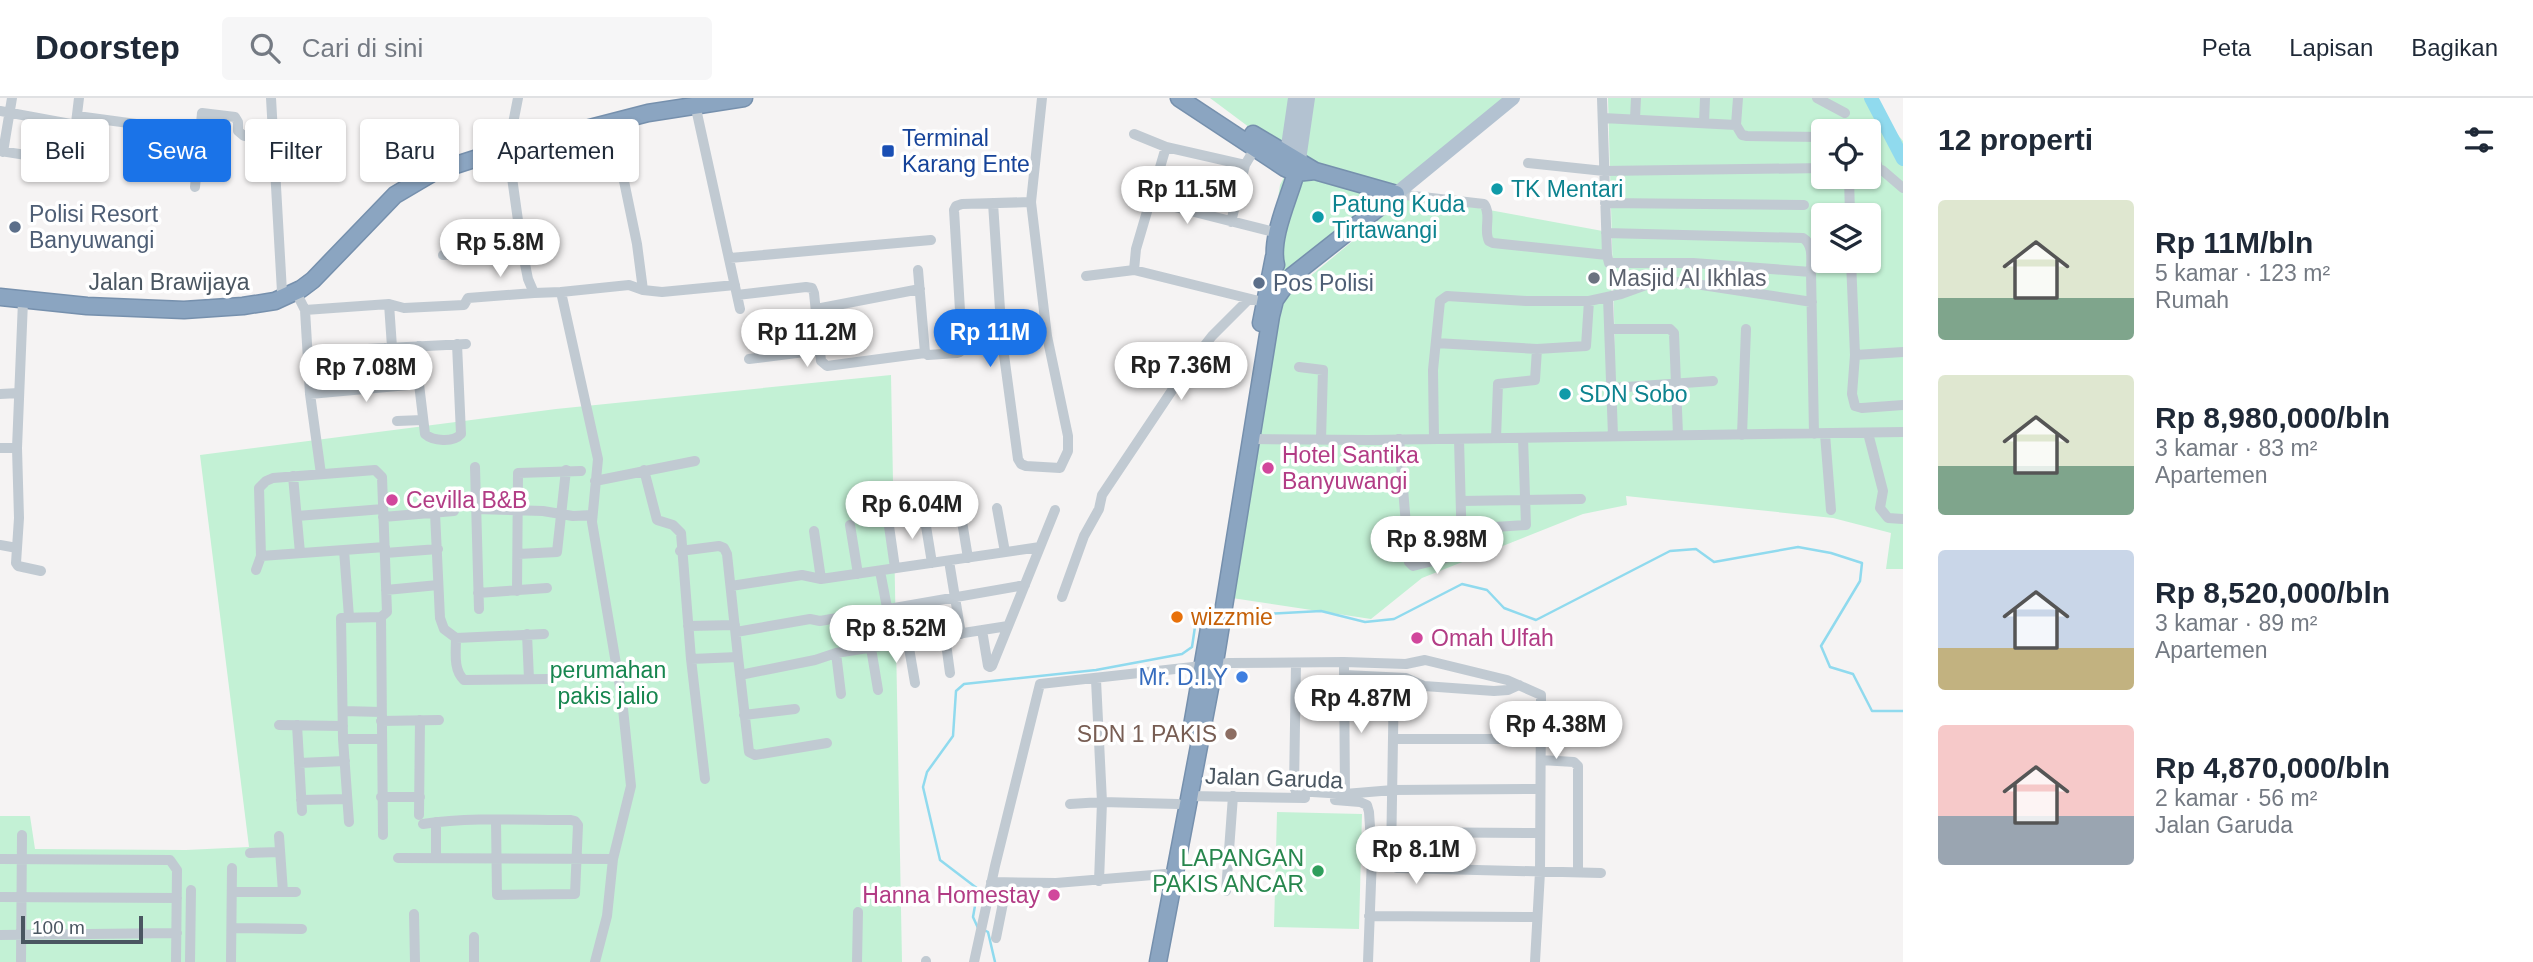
<!DOCTYPE html>
<html lang="id">
<head>
<meta charset="utf-8">
<style>
  :root { --surface:#fff; --page:#f6f6f7; --text:#1f2937; --muted:#747a83; --line:#e0e1e3; --accent:#1a73e8 }
  body { margin:0; font-family:Arial,sans-serif; background:var(--page); color:var(--text); height:100vh; display:flex; flex-direction:column; font-size:26px; white-space:nowrap }
  * { box-sizing:border-box; margin:0 }
  p { font-size:23px; color:var(--muted) }
  .icon { flex:none; width:38px; height:38px; fill:none; stroke:currentColor; stroke-width:2; stroke-linecap:round; stroke-linejoin:round }
  .map { position:relative; flex:1; overflow:hidden }
  .details { display:flex; flex-direction:column; background:var(--surface); width:630px }
  .details>* { flex:none }
  .hud { position:absolute; left:21px; top:21px; width:665px; height:63px; display:flex; gap:14px }
  .fabs { position:absolute; left:1811px; top:21px; display:grid; gap:14px }
  .fabs a { display:grid; place-items:center; width:70px; height:70px; border-radius:7px; background:var(--surface); box-shadow:0 2px 5px #0004; font-size:35px }
  .scale { position:absolute; left:21px; bottom:18px; width:122px; box-sizing:border-box; padding-left:7px; border:4px solid #4a5661; border-top:0; font-size:19px; line-height:24px; white-space:nowrap; color:#4a5661; -webkit-text-stroke:5px #fff; paint-order:stroke }
  .price { position:absolute; translate:-50% -60px; padding:0 16px; border-radius:24px; background:#fff; color:#222; font-size:23px; line-height:46px; filter:drop-shadow(0 2px 4px #0008) }
  .price::after { content:''; position:absolute; left:50%; top:42px; width:21px; height:16px; margin-left:-10px; background:inherit; clip-path:polygon(0 0,100% 0,50% 100%) }
  .price.on { background:var(--accent); color:#fff }
  ul { padding:0; list-style:none }
  li { display:flex; align-items:center; gap:21px; height:175px; padding:0 35px }
  li span { display:grid; place-items:center; flex:none; width:196px; height:140px; border-radius:7px; color:#555 }
  li>.icon { margin-inline-start:auto }
  span .icon { width:84px; height:84px; fill:#fffc; stroke-width:1 }
  li b { font-size:30px }
  h2 { display:flex; justify-content:space-between; align-items:center; height:84px; padding:0 35px; font-size:30px }
  .pill { padding:0 24px; border-radius:7px; background:var(--surface); box-shadow:0 2px 5px #0004; font-size:24px; line-height:63px }
  .pill.on { background:var(--accent); color:#fff }
  header { display:flex; align-items:center; gap:42px; box-sizing:border-box; height:98px; padding:0 35px; background:var(--surface); border-bottom:2px solid var(--line) }
  header strong { font-size:33px }
  nav { display:flex; gap:38px; margin-inline-start:auto; font-size:24px }
  .search { width:490px; height:63px; background:var(--page); display:flex; align-items:center; gap:18px; box-sizing:border-box; padding:0 24px; border-radius:7px; color:var(--muted); font-size:26px }
  main { display:flex; flex:1; min-height:0 }
  .map>svg:first-child { display:block }
  .green { fill:#c3f1d5; fill-rule:evenodd }
  .lines { fill:none; stroke-linecap:round; stroke-linejoin:round }
  .stream { stroke:#90daee; stroke-width:2.5 }
  .river { stroke:#90daee; stroke-width:14 }
  .highway-casing { stroke:#7690ad; stroke-width:19 }
  .minor { stroke:#c1cad2; stroke-width:10 }
  .major { stroke:#b3c2d1; stroke-width:14 }
  .highway { stroke:#8ba5c1; stroke-width:16 }
  .transit-dot { fill:#1a4fb4; stroke:#fff; stroke-width:2.5 }
  .culture-dot { fill:#0f9aa8; stroke:#fff; stroke-width:2.5 }
  .service-dot { fill:#5c6f8a; stroke:#fff; stroke-width:2.5 }
  .worship-dot { fill:#6b7280; stroke:#fff; stroke-width:2.5 }
  .hotel-dot { fill:#d1479c; stroke:#fff; stroke-width:2.5 }
  .food-dot { fill:#e8710a; stroke:#fff; stroke-width:2.5 }
  .shop-dot { fill:#3f7fe0; stroke:#fff; stroke-width:2.5 }
  .education-dot { fill:#8d6e63; stroke:#fff; stroke-width:2.5 }
  .leisure-dot { fill:#2e9e5b; stroke:#fff; stroke-width:2.5 }
  .labels { text-anchor:middle; dominant-baseline:central; stroke-width:7; stroke-linejoin:round; paint-order:stroke }
  .transit-label { font-size:23px; fill:#164399; stroke:#fff; text-anchor:start }
  .culture-label { font-size:23px; fill:#0d838f; stroke:#fff; text-anchor:start }
  .service-label { font-size:23px; fill:#4e5e75; stroke:#fff; text-anchor:start }
  .worship-label { font-size:23px; fill:#5b616d; stroke:#fff; text-anchor:start }
  .street-label { font-size:23px; fill:#4a5661; stroke:#fff }
  .hotel-label { font-size:23px; fill:#b23c85; stroke:#fff; text-anchor:start }
  .food-label { font-size:23px; fill:#c56008; stroke:#fff; text-anchor:start }
  .park-label { font-size:23px; fill:#17864f; stroke:#fff }
  .shop-label { font-size:23px; fill:#366cbe; stroke:#fff; text-anchor:end }
  .education-label { font-size:23px; fill:#785e54; stroke:#fff; text-anchor:end }
  .leisure-label { font-size:23px; fill:#27864d; stroke:#fff; text-anchor:end }
</style>
</head>
<body>
<header>
<strong>Doorstep</strong>
<div class="search"><svg class="icon" aria-label="search" viewBox="0 0 24 24"><circle cx="10" cy="10" r="6"/><path d="M15 15l6 6"/></svg>Cari di sini</div>
<nav><a>Peta</a><a>Lapisan</a><a>Bagikan</a></nav>
</header>
<main>
<div class="map">
<svg width="1903" height="864" viewBox="0 0 1903 864">
  <rect width="100%" height="100%" fill="#f5f3f3"/>
  <path class="green" d="M 1210,0 L 1507,0 L 1392,104 L 1262,212 L 1280,87 L 1293,62 Z
    M 1608,0 L 1868,0 L 1903,43 L 1903,471 L 1886,471 L 1891,435 L 1833,420 L 1626,398 L 1627,407 L 1583,416 L 1422,480 L 1371,521 L 1232,500 L 1266,215 L 1408,97 L 1608,134 L 1615,254 ZM 1824,33 L 1869,33 L 1869,79 L 1824,79 ZM 1824,117 L 1869,117 L 1869,163 L 1824,163 Z
    M 891,277 L 902,864 L 0,864 L 0,718 L 30,718 L 35,751 L 186,752 L 249,749 L 200,357 L 556,311 Z
    M 1277,714 L 1362,716 L 1359,831 L 1274,829 Z"/>
  <g class="lines">
    <path class="stream" d="M 1227,518 L 1321,513 L 1365,524 L 1394,521 L 1462,486 L 1487,492 L 1504,510 L 1536,522 L 1670,453 L 1696,451 L 1714,464 L 1798,449 L 1831,455 L 1862,465 L 1860,483 L 1821,548 L 1830,569 L 1853,576 L 1872,613 L 1903,613
      M 978,830 L 973,819 L 978,791 L 940,762 L 923,689 L 927,674 L 953,638 L 956,593 L 964,586 L 1096,572 L 1182,556 L 1192,549 L 1196,522 L 1203,521
      M 984,832 L 988,834 L 995,864"/>
    <path class="river" d="M 1871,0 L 1903,61"/>
    <defs>
      <path id="highway" d="M 1179,0 L 1285,70 L 1296,75 L 1315,73 L 1396,96
        M 1253,36 L 1315,73
        M 1276,167 C 1269,138 1292,95 1298,67
        M 0,199 L 87,208 L 184,212 L 243,208 L 275,203 L 301,191 L 313,182 L 395,97 L 434,74 L 493,55 L 648,15 L 744,0
        M 1261,225 L 1274,159
        M 1192,628 L 1211,519
        M 1158,864 L 1215,564 L 1271,218 L 1275,202 L 1292,178 L 1396,96"/>
    </defs>
    <use href="#highway" class="highway-casing"/>
    <path class="minor" d="M 271,0 L 282,194
      M 518,0 L 508,51 L 522,151 L 528,181 L 534,195 L 561,194 L 598,361 L 592,424 L 622,601 L 631,688 L 613,761 L 607,818 L 595,864
      M 1602,0 L 1607,157 L 1609,165 L 1693,165 L 1811,174
      M 1817,0 L 1845,15
      M 695,6 L 740,211
      M 0,13 L 76,27
      M 77,18 L 173,31
      M 1603,20 L 1736,27 L 1742,37 L 1747,38 L 1824,39
      M 1635,21 L 1636,0
      M 612,25 L 637,146 L 643,192
      M 1704,25 L 1705,0
      M 1736,27 L 1738,0
      M 1134,36 L 1166,49 L 1245,67 L 1258,45
      M 1869,42 L 1878,70
      M 0,53 L 64,63 L 72,58 L 79,0
      M 3,54 L 12,0
      M 1528,65 L 1604,73 L 1824,70
      M 1869,69 L 1882,72 L 1903,90
      M 1849,79 L 1850,117
      M 195,89 L 202,15 L 235,19 L 238,24 L 238,33 L 244,38 L 273,37
      M 1396,96 L 1484,106 C 1492,117 1483,132 1489,143 L 1493,145 L 1607,157
      M 1151,103 L 1278,135
      M 1031,104 L 962,106 L 956,108 L 954,112 L 962,246 L 1047,238
      M 993,105 L 1002,242 L 1018,361 L 1021,366 L 1026,368 L 1060,370 L 1068,353 L 1068,338 L 1047,238 L 1031,104 L 1042,0
      M 1605,105 L 1804,107
      M 1231,124 L 1245,67
      M 1606,135 L 1803,140 C 1814,147 1811,162 1811,174 L 1814,336
      M 443,157 L 522,151
      M 730,160 L 931,142
      M 1851,163 L 1855,257 L 1903,254
      M 918,172 L 925,255
      M 1134,172 L 1136,151 L 1166,49
      M 1086,178 L 1134,172 L 1263,204
      M 296,194 L 305,212 L 310,296 L 321,376
      M 561,194 L 629,187 L 643,192 L 662,194 L 735,187
      M 737,197 L 806,189 L 812,190 L 814,195 L 821,263 L 827,268 L 925,255 L 928,257 L 957,255 L 960,254 L 962,246
      M 1608,199 L 1613,338
      M 23,203 L 17,350 L 19,420 L 16,465 L 18,468 L 41,473
      M 389,206 L 392,249
      M 816,211 L 920,191
      M 305,212 L 389,206 L 404,210 L 464,207 L 468,200 L 534,195
      M 1610,231 L 1670,231 L 1674,235 L 1678,337
      M 1436,245 L 1537,251 L 1586,248 L 1589,203
      M 419,248 L 419,286 L 425,336 C 433,343 453,345 461,336 L 457,246
      M 385,250 L 387,289
      M 308,254 L 466,246
      M 1855,257 L 1852,296 L 1855,308 L 1862,310 L 1903,307
      M 749,261 L 820,252
      M 1299,269 L 1323,272 L 1321,341
      M 1612,290 L 1713,283
      M 0,296 L 19,295
      M 310,296 L 419,286
      M 397,323 L 423,322
      M 1868,335 L 1883,393 L 1880,410 L 1888,420 L 1903,421
      M 1825,336 L 1831,412
      M 1742,337 L 1746,231
      M 1496,340 L 1498,286 L 1535,282 L 1537,251
      M 1252,341 L 1368,342 L 1903,334
      M 1399,341 L 1409,464 L 1413,468 L 1457,457 L 1462,452 L 1459,341
      M 1434,341 L 1433,272 L 1440,203 L 1447,198 L 1526,203 L 1589,203 L 1621,196 L 1657,183 L 1689,185 L 1812,204
      M 0,350 L 17,350
      M 475,369 L 479,511
      M 644,372 L 657,422 L 673,427 L 681,435 L 691,561 L 738,559 L 749,654 L 755,657 L 827,645
      M 293,378 L 300,455
      M 595,383 L 695,363
      M 1461,403 L 1581,401
      M 997,410 L 1005,454
      M 476,411 L 543,413 L 573,418 L 592,417
      M 960,411 L 968,460
      M 435,415 L 440,520 L 444,531 L 456,540 L 544,536
      M 924,416 L 932,465
      M 297,418 L 383,411
      M 383,419 L 454,413
      M 888,421 L 895,470
      M 850,427 L 858,476
      M 1463,431 L 1526,427 L 1523,340
      M 814,433 L 821,481
      M 0,447 L 17,450
      M 344,452 L 349,519
      M 680,453 L 719,448 L 724,450 L 727,456 L 738,559
      M 385,455 L 438,451
      M 518,456 L 557,454 L 566,372
      M 949,463 L 961,536
      M 256,472 L 261,458
      M 880,473 L 894,546
      M 731,488 L 802,477 L 821,481 L 1040,449
      M 386,492 L 438,487
      M 517,493 L 518,375 L 581,373
      M 478,495 L 547,490
      M 1062,499 L 1084,438 L 1099,411 L 1102,397 L 1187,270 L 1212,238 L 1249,201
      M 688,528 L 735,527
      M 982,532 L 988,568 L 990,569 L 992,568 L 1055,412
      M 736,534 L 810,521 L 820,523 L 1025,487
      M 527,536 L 529,581
      M 945,538 L 950,575
      M 456,540 C 456,554 453,572 464,582 L 548,581
      M 908,544 L 915,585
      M 871,550 L 878,592
      M 836,555 L 841,596
      M 691,561 L 705,681
      M 1296,565 L 1294,689 L 1296,693 L 1345,696 L 1393,692 L 1540,691
      M 1344,570 L 1345,696
      M 740,577 L 815,562 L 836,555 L 1008,528
      M 1345,577 L 1406,580 L 1424,588 L 1494,593 L 1508,592 L 1519,587
      M 1394,580 L 1391,761 L 1397,770 L 1601,775
      M 1096,582 L 1102,704 L 1099,783
      M 343,613 L 381,614
      M 744,617 L 795,611
      M 381,623 L 439,622
      M 279,627 L 343,628
      M 297,627 L 302,713
      M 343,641 L 381,641
      M 1393,641 L 1541,641
      M 1541,662 L 1574,664 L 1578,668 L 1578,774
      M 299,665 L 345,663
      M 1190,698 L 1305,700
      M 381,699 L 420,699
      M 301,702 L 347,701
      M 1335,702 L 1360,704 L 1367,707 L 1369,714 L 1372,759 L 1368,864
      M 1070,706 L 1102,704 L 1178,706
      M 419,717 L 420,622
      M 349,724 L 343,641 L 341,520 L 381,519
      M 423,726 C 471,719 523,722 571,722 L 575,723 L 578,727 L 575,796 L 497,797 L 496,723
      M 1392,734 L 1540,735
      M 383,737 L 381,519 L 387,514 L 382,379 L 375,372 L 273,380 L 266,383 L 259,390 L 261,458 L 385,449
      M 279,738 L 283,794
      M 250,755 L 280,754
      M 398,760 L 613,761
      M 436,760 L 436,724
      M 0,761 L 170,762 L 177,772 L 176,864
      M 991,784 L 1056,785 L 1165,776
      M 1226,793 L 1233,698
      M 232,794 L 296,794
      M 0,799 L 177,800
      M 414,816 L 415,864
      M 1369,818 L 1537,819
      M 232,830 L 302,831
      M 0,837 L 177,835
      M 474,839 L 474,864
      M 996,840 L 1007,785
      M 926,863 L 926,864
      M 21,864 L 22,737
      M 190,864 L 191,792
      M 231,864 L 232,770
      M 857,864 L 858,814
      M 974,864 L 995,768 L 1040,586 L 1229,565 L 1344,564 L 1406,566 L 1425,562 L 1507,582 L 1541,597 L 1540,774 L 1535,864"/>
    <path class="major" d="M 1287,55 L 1295,0
      M 1299,62 L 1308,0
      M 1396,96 L 1513,0"/>
    <use href="#highway" class="highway"/>
  </g>
  <rect class="transit-dot" x="881" y="46" width="14" height="14" rx="3.5"/>
  <g class="culture-dot">
    <circle cx="1497" cy="91" r="7"/>
    <circle cx="1318" cy="119" r="7"/>
    <circle cx="1565" cy="296" r="7"/>
  </g>
  <g class="service-dot">
    <circle cx="15" cy="129" r="7"/>
    <circle cx="1259" cy="185" r="7"/>
  </g>
  <circle class="worship-dot" cx="1594" cy="180" r="7"/>
  <g class="hotel-dot">
    <circle cx="1268" cy="370" r="7"/>
    <circle cx="392" cy="402" r="7"/>
    <circle cx="1417" cy="540" r="7"/>
    <circle cx="1054" cy="797" r="7"/>
  </g>
  <circle class="food-dot" cx="1177" cy="519" r="7"/>
  <circle class="shop-dot" cx="1242" cy="579" r="7"/>
  <circle class="education-dot" cx="1231" cy="636" r="7"/>
  <circle class="leisure-dot" cx="1318" cy="773" r="7"/>
  <g class="labels">
    <g class="transit-label">
      <text x="902" y="40">Terminal<tspan x="902" dy="26">Karang Ente</tspan></text>
    </g>
    <g class="culture-label">
      <text x="1511" y="91">TK Mentari</text>
      <text x="1332" y="106">Patung Kuda<tspan x="1332" dy="26">Tirtawangi</tspan></text>
      <text x="1579" y="296">SDN Sobo</text>
    </g>
    <g class="service-label">
      <text x="29" y="116">Polisi Resort<tspan x="29" dy="26">Banyuwangi</tspan></text>
      <text x="1273" y="185">Pos Polisi</text>
    </g>
    <g class="worship-label">
      <text x="1608" y="180">Masjid Al Ikhlas</text>
    </g>
    <g class="street-label">
      <text x="169" y="184">Jalan Brawijaya</text>
      <text transform="translate(1274 680) rotate(2)">Jalan Garuda</text>
    </g>
    <g class="hotel-label">
      <text x="1282" y="357">Hotel Santika<tspan x="1282" dy="26">Banyuwangi</tspan></text>
      <text x="406" y="402">Cevilla B&amp;B</text>
      <text x="1431" y="540">Omah Ulfah</text>
      <text x="1040" y="797" text-anchor="end">Hanna Homestay</text>
    </g>
    <g class="food-label">
      <text x="1191" y="519">wizzmie</text>
    </g>
    <g class="park-label">
      <text x="608" y="572">perumahan<tspan x="608" dy="26">pakis jalio</tspan></text>
    </g>
    <g class="shop-label">
      <text x="1228" y="579">Mr. D.I.Y</text>
    </g>
    <g class="education-label">
      <text x="1217" y="636">SDN 1 PAKIS</text>
    </g>
    <g class="leisure-label">
      <text x="1304" y="760">LAPANGAN<tspan x="1304" dy="26">PAKIS ANCAR</tspan></text>
    </g>
  </g>
</svg>
<div class="fabs">
<a><svg class="icon" aria-label="locate" viewBox="0 0 24 24"><circle cx="12" cy="12" r="6"/><path d="M12 2v4M12 18v4M2 12h4M18 12h4"/></svg></a>
<a><svg class="icon" aria-label="layers" viewBox="0 0 24 24"><path d="M12 4l9 5-9 5-9-5zM3 14l9 5 9-5"/></svg></a>
</div>
<div class="scale">100 m</div>
<b class="price" style="left:1187px;top:128px">Rp 11.5M</b>
<b class="price" style="left:500px;top:181px">Rp 5.8M</b>
<b class="price" style="left:807px;top:271px">Rp 11.2M</b>
<b class="price on" style="left:990px;top:271px">Rp 11M</b>
<b class="price" style="left:1181px;top:304px">Rp 7.36M</b>
<b class="price" style="left:366px;top:306px">Rp 7.08M</b>
<b class="price" style="left:912px;top:443px">Rp 6.04M</b>
<b class="price" style="left:1437px;top:478px">Rp 8.98M</b>
<b class="price" style="left:896px;top:567px">Rp 8.52M</b>
<b class="price" style="left:1361px;top:637px">Rp 4.87M</b>
<b class="price" style="left:1556px;top:663px">Rp 4.38M</b>
<b class="price" style="left:1416px;top:788px">Rp 8.1M</b>
<div class="hud">
<a class="pill">Beli</a>
<a class="pill on">Sewa</a>
<a class="pill">Filter</a>
<a class="pill">Baru</a>
<a class="pill">Apartemen</a>
</div>
</div>
<section class="details">
<h2>12 properti<svg class="icon" aria-label="filters" viewBox="0 0 24 24"><path d="M4 7h16M4 17h16"/><circle cx="9" cy="7" r="2"/><circle cx="15" cy="17" r="2"/></svg></h2>
<ul>
<li><span style="background:linear-gradient(#dfe7d0 70%,#7fa58c 0)"><svg class="icon" aria-label="home" viewBox="0 0 24 24"><path d="M3 11l9-7 9 7M6 9v11h12V9"/></svg></span><div><b>Rp 11M/bln</b><p>5 kamar · 123 m²</p><p>Rumah</p></div></li>
<li><span style="background:linear-gradient(#dfe7d0 65%,#7fa58c 0)"><svg class="icon" aria-label="home" viewBox="0 0 24 24"><path d="M3 11l9-7 9 7M6 9v11h12V9"/></svg></span><div><b>Rp 8,980,000/bln</b><p>3 kamar · 83 m²</p><p>Apartemen</p></div></li>
<li><span style="background:linear-gradient(#c9d6e8 70%,#c2b280 0)"><svg class="icon" aria-label="home" viewBox="0 0 24 24"><path d="M3 11l9-7 9 7M6 9v11h12V9"/></svg></span><div><b>Rp 8,520,000/bln</b><p>3 kamar · 89 m²</p><p>Apartemen</p></div></li>
<li><span style="background:linear-gradient(#f6c9c9 65%,#9aa5b1 0)"><svg class="icon" aria-label="home" viewBox="0 0 24 24"><path d="M3 11l9-7 9 7M6 9v11h12V9"/></svg></span><div><b>Rp 4,870,000/bln</b><p>2 kamar · 56 m²</p><p>Jalan Garuda</p></div></li>
</ul>
</section>
</main>
</body>
</html>
